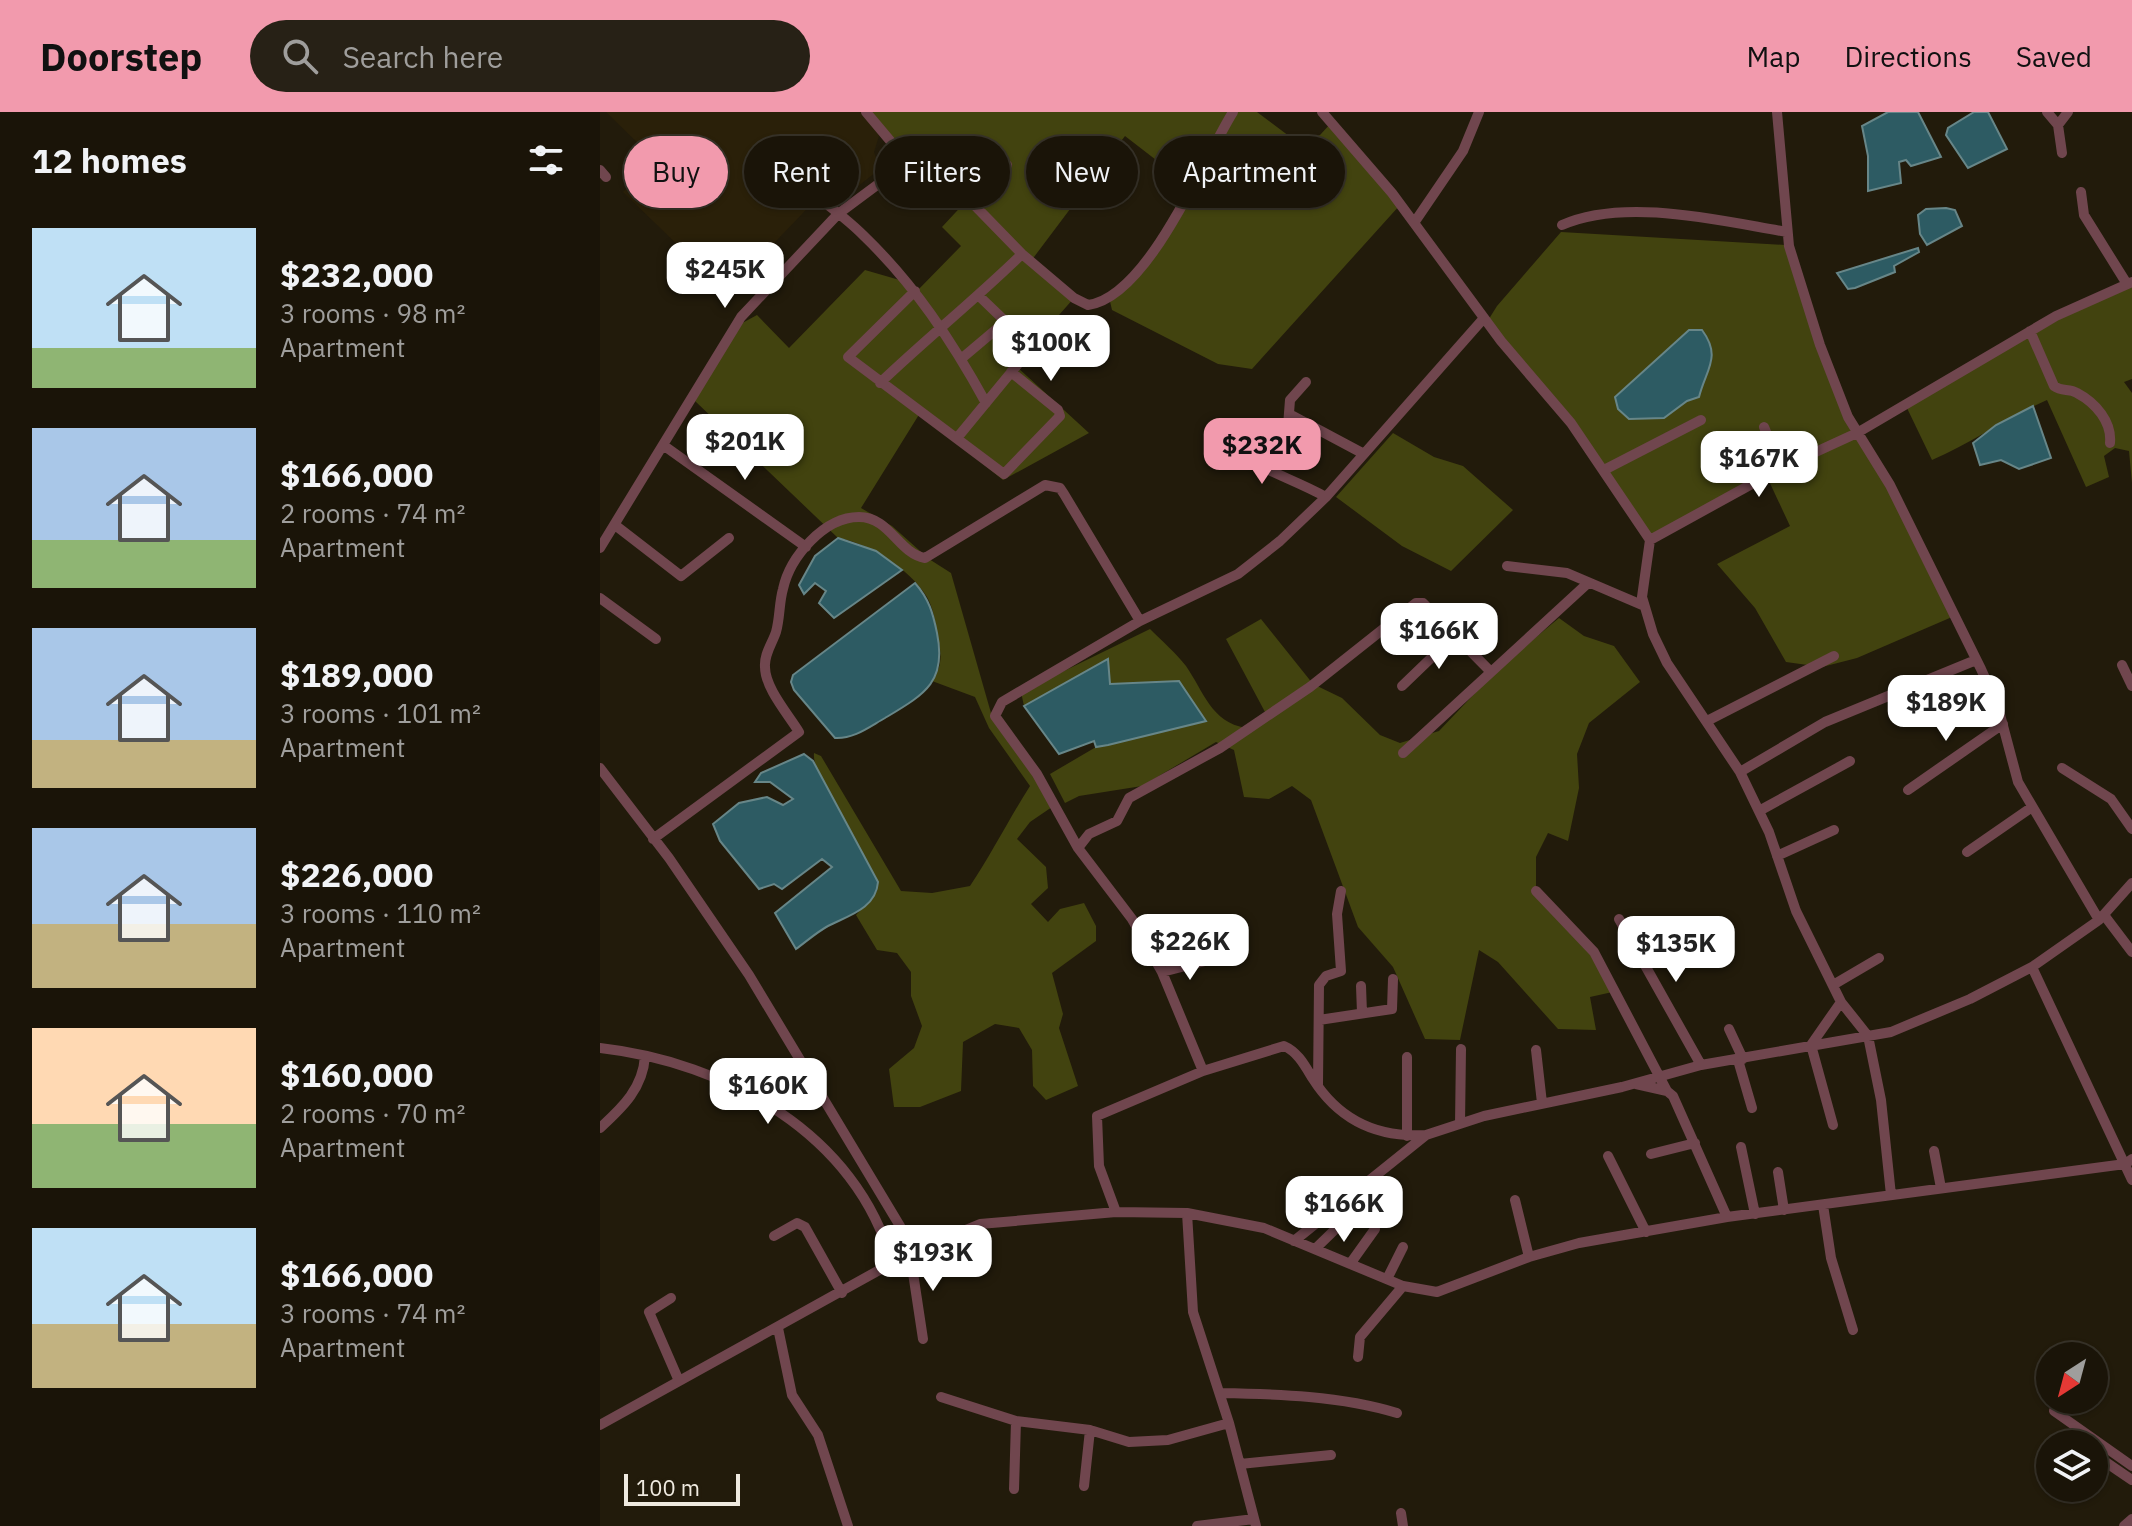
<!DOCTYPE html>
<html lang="en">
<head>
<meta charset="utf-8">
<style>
  :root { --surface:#1a1408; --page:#272116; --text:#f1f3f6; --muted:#9f9e9c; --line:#383329; --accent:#f29aad }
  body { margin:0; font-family:"IBM Plex Sans",sans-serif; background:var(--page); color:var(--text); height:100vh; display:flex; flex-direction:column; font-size:30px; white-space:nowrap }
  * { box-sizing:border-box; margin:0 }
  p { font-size:26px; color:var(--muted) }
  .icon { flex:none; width:44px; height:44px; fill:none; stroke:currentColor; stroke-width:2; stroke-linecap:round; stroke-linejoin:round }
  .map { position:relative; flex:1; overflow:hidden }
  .drawer { display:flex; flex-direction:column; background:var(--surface); width:600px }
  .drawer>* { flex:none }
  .guide { position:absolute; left:24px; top:24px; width:760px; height:72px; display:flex; gap:16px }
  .needle { width:52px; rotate:216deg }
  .controls { position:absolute; left:1436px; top:1230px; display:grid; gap:16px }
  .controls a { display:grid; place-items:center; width:72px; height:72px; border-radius:50%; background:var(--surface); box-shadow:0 2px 6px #0004,0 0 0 2px var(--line); font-size:40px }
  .scale { position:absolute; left:24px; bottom:20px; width:116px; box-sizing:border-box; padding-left:8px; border:4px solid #efeae0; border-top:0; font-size:22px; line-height:28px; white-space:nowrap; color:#efeae0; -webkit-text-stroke:6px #221b0b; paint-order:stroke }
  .price { position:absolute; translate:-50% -68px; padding:0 18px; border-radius:16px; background:#fff; color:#222; font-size:26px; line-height:52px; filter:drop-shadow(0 2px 4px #0008) }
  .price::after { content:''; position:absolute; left:50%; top:48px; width:24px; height:18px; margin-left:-12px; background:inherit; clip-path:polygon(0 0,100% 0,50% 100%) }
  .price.on { background:var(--accent); color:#111 }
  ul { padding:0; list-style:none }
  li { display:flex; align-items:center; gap:24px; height:200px; padding:0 32px }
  li span { display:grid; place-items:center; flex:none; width:224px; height:160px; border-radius:0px; color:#555 }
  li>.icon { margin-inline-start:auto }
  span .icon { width:96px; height:96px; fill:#fffc; stroke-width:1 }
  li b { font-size:34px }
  h2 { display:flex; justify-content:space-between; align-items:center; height:96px; padding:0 32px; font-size:34px }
  .tag { padding:0 28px; border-radius:36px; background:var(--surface); box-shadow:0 2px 6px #0004,0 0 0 2px var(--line); font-size:28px; line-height:72px }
  .tag.on { background:var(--accent); color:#111 }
  header { display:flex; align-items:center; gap:48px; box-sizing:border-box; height:112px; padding:0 40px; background:var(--accent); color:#111 }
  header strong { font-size:38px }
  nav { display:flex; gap:44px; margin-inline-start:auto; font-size:28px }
  .search { width:560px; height:72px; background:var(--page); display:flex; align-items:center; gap:20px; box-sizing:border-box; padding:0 28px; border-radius:44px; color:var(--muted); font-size:30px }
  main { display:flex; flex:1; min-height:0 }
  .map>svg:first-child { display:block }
  .built { fill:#2a2009 }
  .green { fill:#42430f }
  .water { fill:#2d5b63; stroke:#678688; stroke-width:2 }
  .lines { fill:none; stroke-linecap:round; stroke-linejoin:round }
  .minor { stroke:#70464e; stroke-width:10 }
</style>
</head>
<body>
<header>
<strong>Doorstep</strong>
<div class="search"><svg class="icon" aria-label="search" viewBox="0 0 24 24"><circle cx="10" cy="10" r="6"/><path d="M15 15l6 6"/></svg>Search here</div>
<nav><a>Map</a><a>Directions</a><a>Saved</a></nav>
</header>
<main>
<section class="drawer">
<h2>12 homes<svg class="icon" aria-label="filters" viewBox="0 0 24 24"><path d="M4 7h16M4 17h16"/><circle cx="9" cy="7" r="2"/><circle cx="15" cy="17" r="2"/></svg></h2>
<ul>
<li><span style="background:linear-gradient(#bfe0f5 75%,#8fb573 0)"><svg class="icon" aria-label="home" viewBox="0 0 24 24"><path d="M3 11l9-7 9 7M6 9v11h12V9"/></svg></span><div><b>$232,000</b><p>3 rooms · 98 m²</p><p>Apartment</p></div></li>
<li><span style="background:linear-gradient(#a9c7e8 70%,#8fb573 0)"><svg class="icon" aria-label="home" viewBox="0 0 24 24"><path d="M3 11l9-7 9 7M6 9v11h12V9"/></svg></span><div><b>$166,000</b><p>2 rooms · 74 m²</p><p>Apartment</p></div></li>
<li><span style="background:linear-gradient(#a9c7e8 70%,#c2b280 0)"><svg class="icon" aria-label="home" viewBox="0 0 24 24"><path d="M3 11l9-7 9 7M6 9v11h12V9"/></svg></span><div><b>$189,000</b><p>3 rooms · 101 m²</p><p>Apartment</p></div></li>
<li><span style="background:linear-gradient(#a9c7e8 60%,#c2b280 0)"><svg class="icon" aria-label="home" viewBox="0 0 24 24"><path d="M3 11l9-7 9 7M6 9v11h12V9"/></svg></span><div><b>$226,000</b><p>3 rooms · 110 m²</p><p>Apartment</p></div></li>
<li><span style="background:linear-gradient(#ffd9b3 60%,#8fb573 0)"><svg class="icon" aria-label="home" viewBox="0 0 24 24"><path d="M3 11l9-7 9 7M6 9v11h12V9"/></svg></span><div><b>$160,000</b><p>2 rooms · 70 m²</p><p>Apartment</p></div></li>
<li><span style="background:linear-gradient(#bfe0f5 60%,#c2b280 0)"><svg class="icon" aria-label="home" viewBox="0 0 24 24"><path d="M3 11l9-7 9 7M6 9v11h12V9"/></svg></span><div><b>$166,000</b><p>3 rooms · 74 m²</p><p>Apartment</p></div></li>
</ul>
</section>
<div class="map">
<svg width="1532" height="1414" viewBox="0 0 1532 1414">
  <rect width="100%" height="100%" fill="#221b0b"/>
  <path class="built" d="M 6,0 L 266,0 L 272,6 L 279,24 L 274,40 L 280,57 L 239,89 L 226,77 L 154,152 L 169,169 L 157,183 L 130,157 L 118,172 L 23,80 L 54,47 Z"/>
  <path class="green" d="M 266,0 L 657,0 L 697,30 L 720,23 L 732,10 L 800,93 L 652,257 L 618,252 L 512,198 L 509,185 L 540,152 L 591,75 L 525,24 L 431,149 L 474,186 L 415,253 L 489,321 L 403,368 L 320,301 L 261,396 L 292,414 L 329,447 L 351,461 L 391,601 L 440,670 L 452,695 L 430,710 L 417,727 L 446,755 L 448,776 L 431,792 L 448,810 L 460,797 L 484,791 L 496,814 L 496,829 L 452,861 L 463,902 L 459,916 L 478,974 L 446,988 L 433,974 L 432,938 L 419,916 L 395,912 L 363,930 L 361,979 L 320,995 L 294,995 L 289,957 L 314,936 L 322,914 L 311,884 L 311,860 L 297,841 L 277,838 L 256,803 L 277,779 L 278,770 C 264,747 211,663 214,641 L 221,644 L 301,779 L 332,781 L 370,774 C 392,741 409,707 430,674 L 389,616 L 375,585 L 332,569 C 344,552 341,540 337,521 C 335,509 333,495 327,485 C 310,457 269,431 238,426 L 95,289 L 135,215 L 157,203 L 189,236 L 265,158 L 303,169 L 316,180 L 361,134 L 342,115 L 368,87 L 349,67 L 307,48 Z
    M 961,120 L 1185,133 L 1218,233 L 1352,505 L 1257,546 L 1222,555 L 1186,550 L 1155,496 L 1117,452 L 1190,414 L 1168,367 L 1048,429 L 969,311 L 887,210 L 897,194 Z
    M 1532,171 L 1532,267 L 1524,270 L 1532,281 L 1532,371 L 1529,339 L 1515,336 L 1504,344 L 1509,365 L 1486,375 L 1447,288 C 1406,306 1372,331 1332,348 L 1306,294 L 1460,207 Z
    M 793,321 L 834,345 L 863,354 L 913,398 L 851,459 L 802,434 L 736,385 Z
    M 959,506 L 984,524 L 1014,534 L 1040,570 L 989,611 L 977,642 L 979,676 L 968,729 L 948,721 L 936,745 L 936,776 L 987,832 L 1017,879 L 990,885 L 996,918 L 958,917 L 898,850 L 879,838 L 860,928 L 825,927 L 793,855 L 758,815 L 711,688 L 692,674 L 669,687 L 644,685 L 634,638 L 616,630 L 542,674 L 479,684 L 465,691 L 450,662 L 496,635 L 605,608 L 579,570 L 510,572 L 507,547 L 424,594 L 421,580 L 550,517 C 562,529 576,541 586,554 C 604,580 611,610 646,616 L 665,600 L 626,527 L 661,507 L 713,572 L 742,586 L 780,623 L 800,631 L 839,619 L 898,557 Z"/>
  <path class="water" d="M 1288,0 L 1318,0 L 1341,45 L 1311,54 L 1306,48 L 1299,50 L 1301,71 L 1268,79 L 1268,44 L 1262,14 Z
    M 1374,0 L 1388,0 L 1407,37 L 1368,56 L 1346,23 L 1348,16 Z
    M 1346,96 L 1355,98 L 1362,114 L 1327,133 L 1320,122 L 1318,103 L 1326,97 Z
    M 1318,136 L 1319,140 L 1294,154 L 1295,160 L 1255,176 L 1248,177 L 1237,161 Z
    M 1089,218 L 1102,218 C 1122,245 1106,257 1099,285 L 1087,289 L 1064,306 L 1029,307 L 1018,297 L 1015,285 Z
    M 1433,294 L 1451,346 L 1419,357 L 1401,348 L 1380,353 L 1373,331 L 1396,313 Z
    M 238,426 L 276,439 L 302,458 L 234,506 L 219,491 L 226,479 L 215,471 L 204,482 L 199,473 L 215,444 Z
    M 315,471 C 329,487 333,501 337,521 C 347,570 325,582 285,606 C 269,615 254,627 235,626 L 194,578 L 191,570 L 193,563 Z
    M 508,547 L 510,572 L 579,569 L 606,609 L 508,633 L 496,635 L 494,629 L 459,642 L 424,594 Z
    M 204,642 L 213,649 L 278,770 C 276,797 247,804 228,814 C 217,820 207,829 196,837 L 175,801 L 232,755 L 222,747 L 182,777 L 174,772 L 159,777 L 120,729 L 113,712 L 139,691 L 167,685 L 183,693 L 193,687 L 170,670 L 155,670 L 161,661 Z"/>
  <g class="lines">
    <path class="minor" d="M 266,0 L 308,50 L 331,54 L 349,67 L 422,142 L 474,186 L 488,193 C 548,185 603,48 633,0
      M 722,0 L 792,81 L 901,229 L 971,311 L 1050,428 L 1042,485 L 1053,522 L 1067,551 L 1140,660 L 1169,720 L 1196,799 L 1241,890 L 1268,924 L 1281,988 L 1291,1083
      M 1447,0 L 1458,13
      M 1462,41 L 1458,13 L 1468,0
      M 178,53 C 205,78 237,97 263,123 C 314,172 352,229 386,291
      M 0,58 L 6,65
      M 1481,80 L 1484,103 L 1527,172
      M 378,97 L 407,53
      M 814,111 L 863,39 L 879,0
      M 962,113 C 1025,85 1121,109 1187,120
      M 315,179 L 248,245 L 404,362 L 460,304 L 458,298 L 411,260
      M 1430,219 L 1454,274 C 1462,280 1469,276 1477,281 C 1496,291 1512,310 1510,331
      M 361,247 L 406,209
      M 280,271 C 326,227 376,187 422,142
      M 689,302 L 764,342
      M 1164,315 L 1181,356
      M 357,326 L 432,235 L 379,184
      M 622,329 C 653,356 690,365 726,385
      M 63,333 L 206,435
      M 671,357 L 687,327 L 690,288 L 706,270
      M 1004,358 L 1101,308
      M 15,413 L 81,464 L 129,426
      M 1050,428 L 1181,356 L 1257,321 L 1456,204 L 1532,170
      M 0,436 L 141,205 L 238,102 L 308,50
      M 907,454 L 967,461 L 1042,493
      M 0,486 L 56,527
      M 1522,553 L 1532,574
      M 802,574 L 854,524
      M 1107,609 L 1234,544
      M 803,641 L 988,471
      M 0,656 L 69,746 L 149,863 L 300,1114 L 310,1141 L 323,1227
      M 1462,656 L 1511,687 L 1532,717
      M 1140,660 L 1225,610 L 1376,548
      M 1308,678 L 1403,612
      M 1159,699 L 1250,649
      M 53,727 L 199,620 C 188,602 165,576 165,555 C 164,542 172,532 176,520 C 180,506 179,491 183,477 C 190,445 224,405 259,405 C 290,405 298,441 325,446 L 445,373 L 460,376 L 464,382 L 540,509
      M 478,736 L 489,722 L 517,709 L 529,686 L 620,636 L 710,575 L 816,491 L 823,491 L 890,559
      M 1367,740 L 1432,695
      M 1177,744 L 1234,718
      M 936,779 L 994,840 L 1067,979
      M 1504,803 L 1532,840
      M 1019,807 L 1101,953
      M 1499,808 L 1532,771
      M 1043,849 L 1062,834 L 1069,837 L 1073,849
      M 1432,855 L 1532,1068
      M 562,860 L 609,848
      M 1233,873 L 1279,846
      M 761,874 L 762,901
      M 719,908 L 792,897 L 793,867
      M 1129,917 L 1143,947
      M 0,936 C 125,950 257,1022 292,1151
      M 936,938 L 942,991
      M 1138,948 L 1152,996
      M 603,959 L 562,860 L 532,807 L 478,736 L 437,662 L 395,604 L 402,590 L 540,509 L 638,462 L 680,429 L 726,385 L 884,206
      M 1036,972 L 1067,979 L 1073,984 L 1127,1105
      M 718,973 L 719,873 L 726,864 L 741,859 L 737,802 L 741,779
      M 860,1012 L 861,937
      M 1233,1013 L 1211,933 L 1241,890
      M 0,1016 C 23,995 43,976 45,944
      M 807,1024 L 807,945
      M 1141,1035 L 1155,1102
      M 1334,1039 L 1341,1076
      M 1051,1042 L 1095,1031
      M 1008,1044 L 1046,1120
      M 1178,1060 L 1184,1098
      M 915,1088 L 929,1145
      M 1223,1093 L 1231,1146 L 1253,1218
      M 516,1100 L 499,1054 L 497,1004 L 603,959 L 684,934 C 698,940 705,954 713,967 C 739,1008 778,1026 826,1023
      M 587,1101 L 593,1200 L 629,1311 L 656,1414
      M 174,1124 L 197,1111 L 205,1115 L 242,1181
      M 694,1129 L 826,1023 L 884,1004 L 1022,975 L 1101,953 L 1291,920 L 1370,887 L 1432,855 L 1499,808 L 1418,670 L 1398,595 L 1381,557 L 1290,373 L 1248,305 L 1220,233 L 1189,134 L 1177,0
      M 715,1137 L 750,1103
      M 750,1152 L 775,1117
      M 787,1167 L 803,1135
      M 71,1186 L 49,1200 L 79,1269
      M 178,1216 L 192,1283 L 218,1323 L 248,1414
      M 758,1245 L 760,1225 L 803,1174
      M 620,1281 C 678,1282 741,1284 797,1301
      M 341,1285 L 416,1309 L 490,1318 L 529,1330 L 568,1328 L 629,1311
      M 1454,1299 L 1532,1354
      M 0,1313 L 310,1141 L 380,1112 L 516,1100 L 587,1101 L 664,1116 L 803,1174 L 837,1180 L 929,1145 L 979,1131 L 1127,1105 L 1525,1052 L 1532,1047
      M 640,1352 L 731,1343
      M 1494,1362 L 1507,1351 L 1532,1368
      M 484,1374 L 490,1318
      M 414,1377 L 416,1309
      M 1472,1385 L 1481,1376
      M 801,1401 L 803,1414
      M 597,1414 L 654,1407
      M 1524,1414 L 1532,1407"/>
  </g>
</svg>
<div class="controls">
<a><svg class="needle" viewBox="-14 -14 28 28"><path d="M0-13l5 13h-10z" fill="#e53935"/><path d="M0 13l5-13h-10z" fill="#9f9e9c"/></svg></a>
<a><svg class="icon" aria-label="layers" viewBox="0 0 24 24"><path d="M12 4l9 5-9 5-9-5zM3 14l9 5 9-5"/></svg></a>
</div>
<div class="scale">100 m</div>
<b class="price" style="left:125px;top:198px">$245K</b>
<b class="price" style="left:451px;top:271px">$100K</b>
<b class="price" style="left:145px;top:370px">$201K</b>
<b class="price on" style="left:662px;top:374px">$232K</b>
<b class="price" style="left:1159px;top:387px">$167K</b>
<b class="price" style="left:839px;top:559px">$166K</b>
<b class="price" style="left:1346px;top:631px">$189K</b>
<b class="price" style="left:590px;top:870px">$226K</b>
<b class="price" style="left:1076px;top:872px">$135K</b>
<b class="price" style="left:168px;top:1014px">$160K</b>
<b class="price" style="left:744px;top:1132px">$166K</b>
<b class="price" style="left:333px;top:1181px">$193K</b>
<div class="guide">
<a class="tag on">Buy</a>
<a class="tag">Rent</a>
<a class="tag">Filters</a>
<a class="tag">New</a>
<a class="tag">Apartment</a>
</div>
</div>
</main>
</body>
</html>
